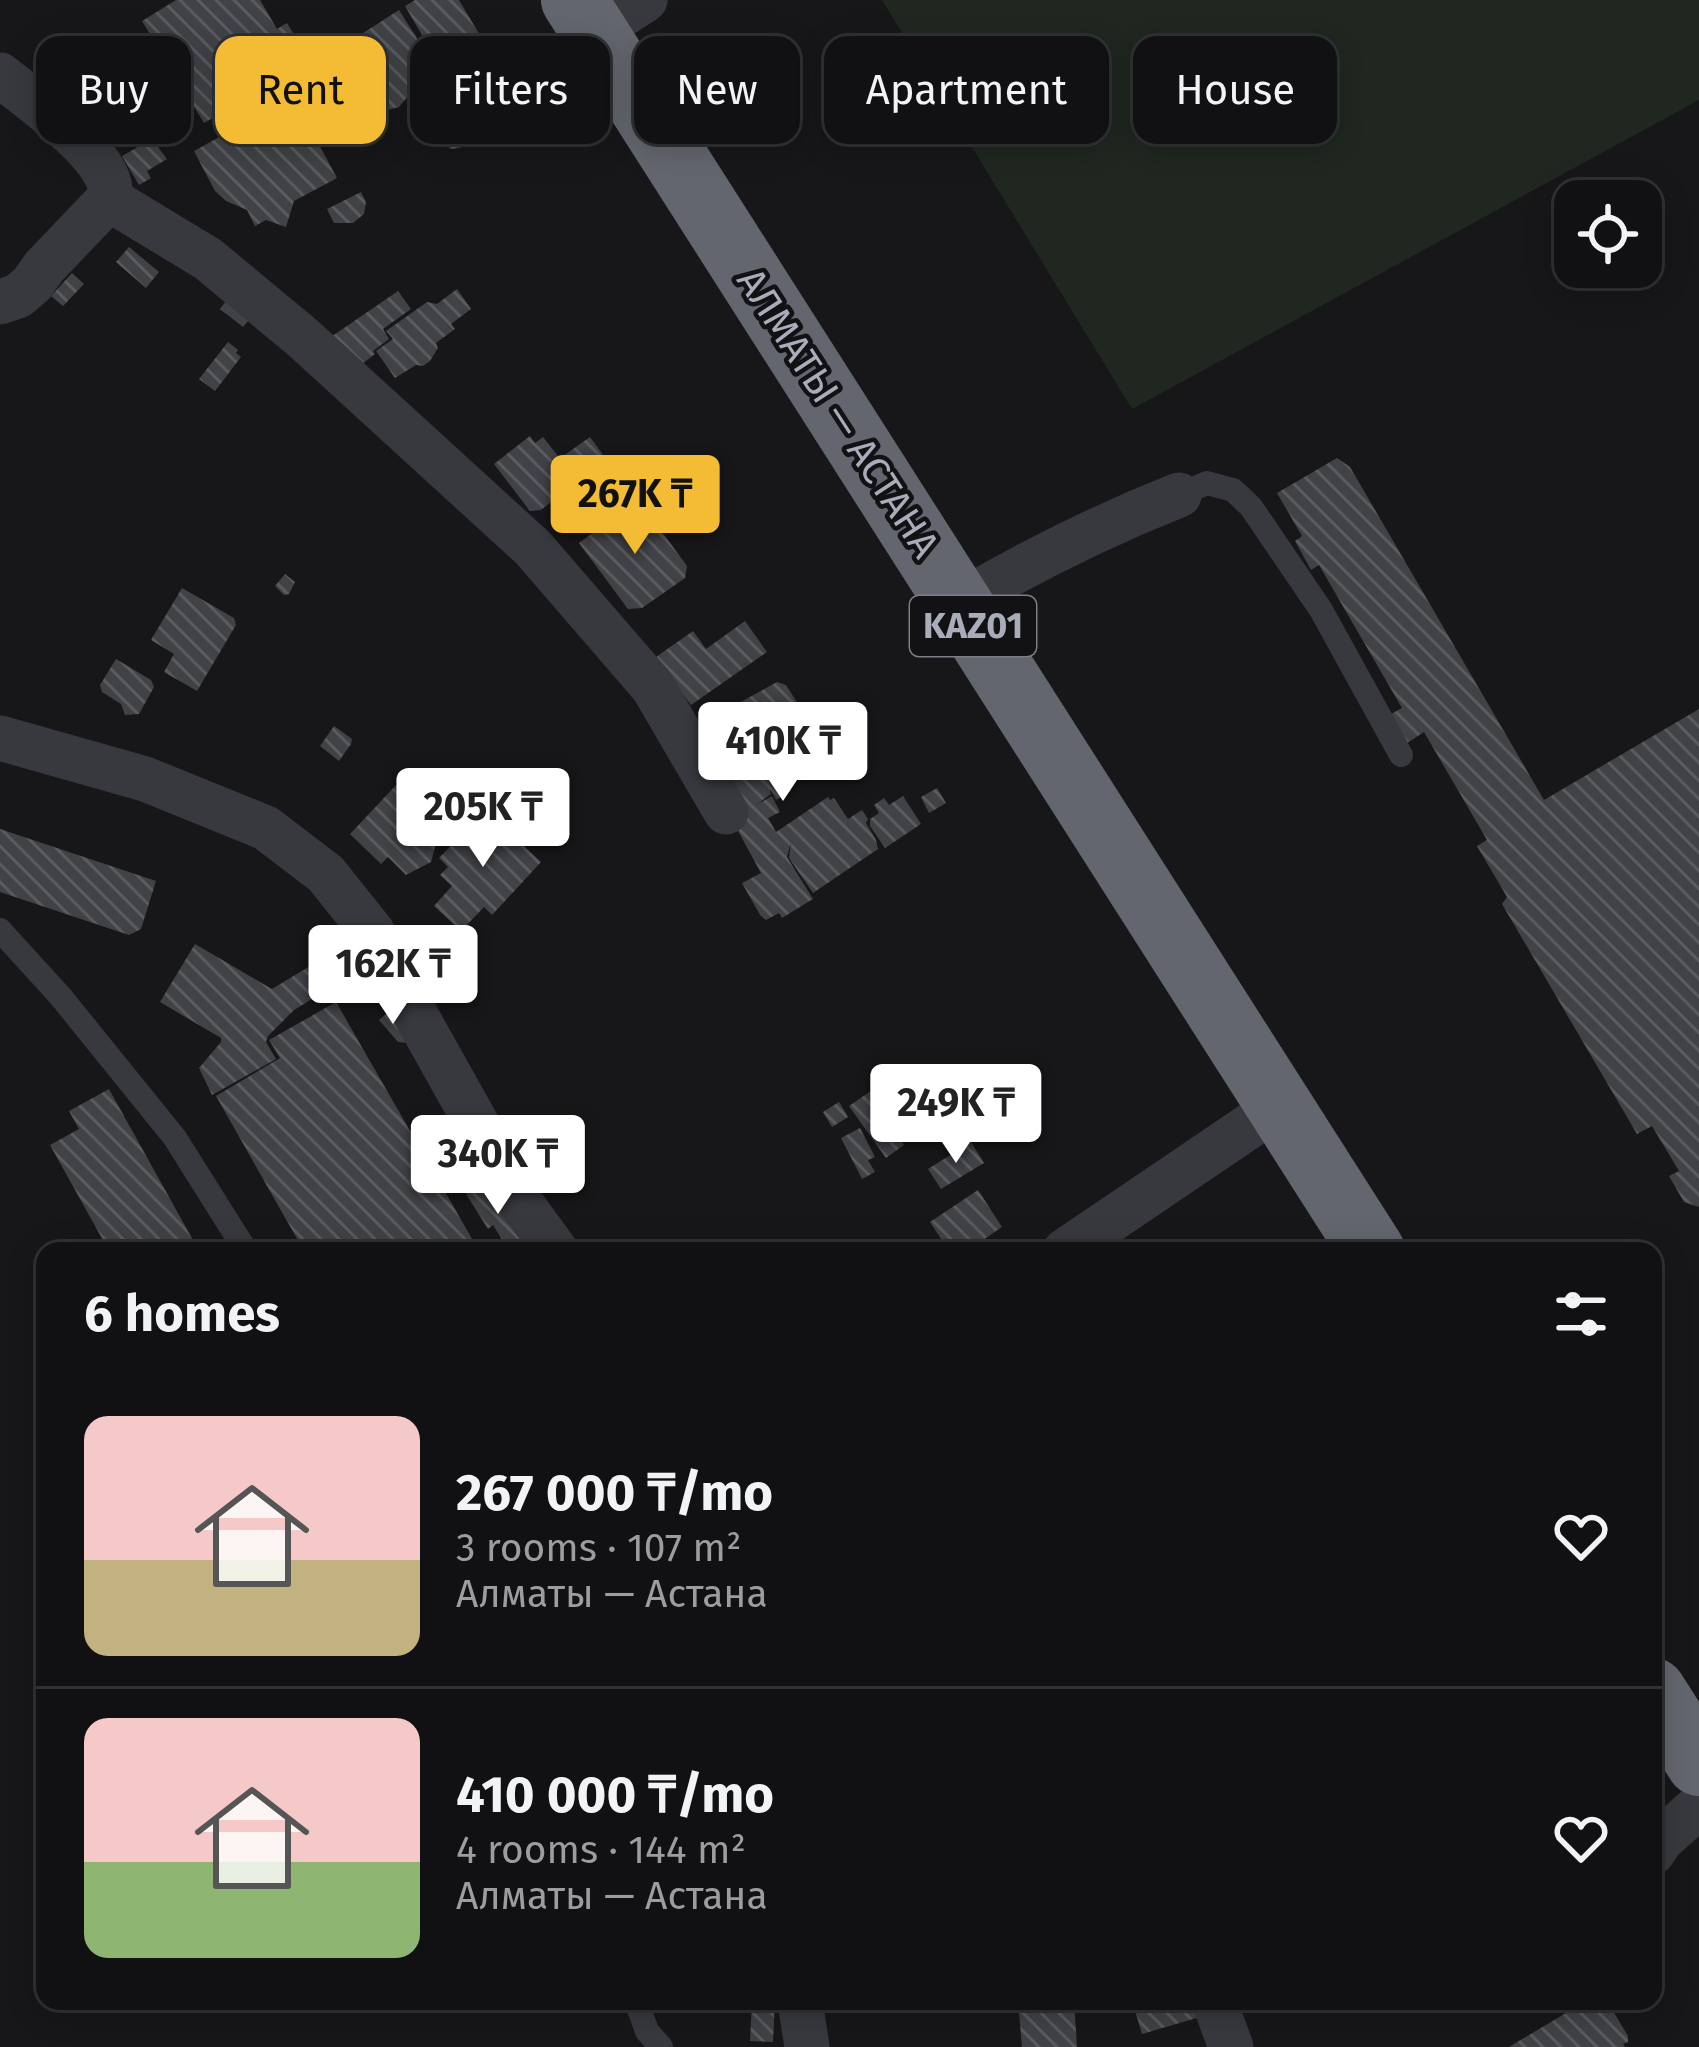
<!DOCTYPE html>
<html lang="en">
<head>
<meta charset="utf-8">
<style>
  :root { --surface:#111113; --page:#1e1f21; --text:#f1f3f6; --muted:#9c9da0; --line:#303133; --accent:#f4bb34 }
  body { margin:0; font-family:"Fira Sans",sans-serif; background:var(--page); color:var(--text); height:100vh; display:flex; flex-direction:column; font-size:45px; white-space:nowrap }
  * { box-sizing:border-box; margin:0 }
  p { font-size:39px; color:var(--muted) }
  .icon { flex:none; width:66px; height:66px; fill:none; stroke:currentColor; stroke-width:2; stroke-linecap:round; stroke-linejoin:round }
  .map { position:relative; flex:1; overflow:hidden }
  .drawer { position:absolute; left:36px; top:1242px; width:1626px; height:768px; display:flex; flex-direction:column; background:var(--surface); border-radius:24px; box-shadow:0 6px 30px #0003,0 0 0 3px var(--line) }
  .drawer>* { flex:none }
  .guide { position:absolute; left:36px; top:36px; width:1629px; height:108px; display:flex; gap:24px }
  .buttons { position:absolute; left:1554px; top:180px; display:grid; gap:24px }
  .buttons a { display:grid; place-items:center; width:108px; height:108px; border-radius:24px; background:var(--surface); box-shadow:0 6px 30px #0003,0 0 0 3px var(--line); font-size:60px }
  .price { position:absolute; translate:-50% -102px; padding:0 27px; border-radius:12px; background:#fff; color:#222; font-size:39px; line-height:78px; filter:drop-shadow(0 3px 6px #0008) }
  .price::after { content:''; position:absolute; left:50%; top:72px; width:36px; height:27px; margin-left:-18px; background:inherit; clip-path:polygon(0 0,100% 0,50% 100%) }
  .price.active { background:var(--accent); color:#111 }
  ul { padding:0; list-style:none }
  li { display:flex; align-items:center; gap:36px; height:300px; padding:0 48px }
  li+li { border-top:3px solid var(--line) }
  li span { display:grid; place-items:center; flex:none; width:336px; height:240px; border-radius:24px; color:#555 }
  li>.icon { margin-inline-start:auto }
  span .icon { width:144px; height:144px; fill:#fffc; stroke-width:1 }
  li b { font-size:51px }
  h2 { display:flex; justify-content:space-between; align-items:center; height:144px; padding:0 48px; font-size:51px }
  .chip { padding:0 42px; border-radius:24px; background:var(--surface); box-shadow:0 6px 30px #0003,0 0 0 3px var(--line); font-size:42px; line-height:108px }
  .chip.active { background:var(--accent); color:#111 }
  .map>svg:first-child { display:block }
  .green { fill:#1f2720 }
  .building { fill:url(#building-back-hatch) }
  .lines { fill:none; stroke-linecap:round; stroke-linejoin:round }
  .lane { stroke:#38393e; stroke-width:24 }
  .street { stroke:#38393e; stroke-width:45 }
  .highway { stroke:#64666f; stroke-width:66 }
  .labels { text-anchor:middle; dominant-baseline:central; stroke-width:9; stroke-linejoin:round; paint-order:stroke }
  .shield { fill:#121214; stroke:#7c7e88; stroke-width:3 }
  .shield-label { font-size:36px; font-weight:bold; fill:#a9adb9 }
  .street-label { font-size:39px; fill:#a9adb9; stroke:#121214 }
</style>
</head>
<body>
<div class="map">
<svg width="1699" height="2047" viewBox="0 0 1699 2047">
  <defs>
    <pattern id="building-back-hatch" width="6" height="6" patternUnits="userSpaceOnUse" patternTransform="scale(3)"><rect width="6" height="6" fill="#414246"/><path d="M-1 5l2 2M0 0l6 6M5-1l2 2" fill="none" stroke="#5a5b5f"/></pattern>
  </defs>
  <rect width="100%" height="100%" fill="#171719"/>
  <path class="green" d="M 882,0 L 1699,0 L 1699,100 L 1132,409 Z"/>
  <path class="building" d="M 176,0 L 260,0 L 277,29 L 287,23 L 311,63 L 204,123 L 142,21 Z
    M 415,0 L 459,0 L 484,42 L 465,65 L 451,68 L 433,54 L 405,6 Z
    M 399,10 L 434,65 L 399,107 L 348,120 L 335,98 L 323,102 L 304,71 Z
    M 493,64 L 519,108 L 492,137 L 459,148 L 450,149 L 424,104 Z
    M 283,102 L 291,116 L 301,111 L 337,178 L 294,201 L 286,227 L 266,220 L 255,226 L 247,210 L 226,201 L 215,191 L 194,151 Z
    M 152,139 L 167,159 L 147,171 L 151,178 L 139,185 L 122,156 Z
    M 361,192 L 366,202 L 364,214 L 353,223 L 334,223 L 327,209 Z
    M 129,247 L 159,272 L 146,288 L 116,262 Z
    M 72,273 L 84,284 L 63,306 L 51,296 Z
    M 457,289 L 471,309 L 451,324 L 455,329 L 436,343 L 438,348 L 430,361 L 423,366 L 416,365 L 395,378 L 376,351 L 393,339 L 386,331 L 427,302 L 437,304 Z
    M 398,291 L 411,309 L 383,329 L 389,339 L 373,351 L 375,354 L 354,370 L 328,339 Z
    M 230,296 L 253,315 L 243,327 L 220,309 Z
    M 228,342 L 238,350 L 236,353 L 241,357 L 215,391 L 199,379 Z
    M 530,436 L 535,443 L 543,437 L 558,456 L 557,462 L 552,466 L 559,475 L 563,472 L 573,485 L 541,510 L 530,511 L 494,464 Z
    M 590,437 L 606,459 L 573,480 L 559,459 Z
    M 1337,458 L 1350,467 L 1544,800 L 1699,709 L 1699,1207 L 1684,1202 L 1669,1176 L 1679,1171 L 1652,1126 L 1637,1134 L 1502,904 L 1507,897 L 1477,846 L 1487,840 L 1424,732 L 1407,743 L 1391,714 L 1402,708 L 1319,565 L 1311,570 L 1295,541 L 1302,536 L 1277,493 Z
    M 638,499 L 687,566 L 685,578 L 642,608 L 628,609 L 579,543 Z
    M 285,574 L 295,582 L 289,594 L 284,595 L 275,586 Z
    M 182,588 L 234,618 L 236,625 L 197,691 L 164,672 L 174,654 L 151,640 Z
    M 745,621 L 767,652 L 691,705 L 656,657 L 693,631 L 706,649 Z
    M 116,659 L 151,680 L 154,687 L 139,714 L 125,715 L 121,704 L 102,692 L 100,685 Z
    M 777,682 L 786,685 L 815,731 L 814,745 L 795,756 L 802,769 L 785,780 L 791,791 L 776,800 L 770,789 L 771,794 L 756,805 L 772,796 L 780,812 L 768,818 L 776,832 L 828,797 L 830,800 L 834,798 L 848,819 L 862,810 L 868,819 L 866,823 L 876,840 L 878,849 L 813,893 L 789,858 L 791,842 L 787,857 L 813,899 L 782,918 L 779,913 L 766,920 L 760,915 L 742,883 L 761,873 L 731,818 L 720,773 L 734,766 L 708,720 Z
    M 334,726 L 352,739 L 351,744 L 339,761 L 320,746 Z
    M 399,782 L 413,796 L 421,788 L 431,798 L 422,808 L 441,825 L 431,862 L 406,875 L 388,857 L 381,864 L 350,834 Z
    M 937,788 L 946,803 L 929,813 L 921,797 Z
    M 903,796 L 921,824 L 885,848 L 870,826 L 870,819 L 879,813 L 874,805 L 884,798 L 889,805 Z
    M 485,810 L 541,862 L 492,915 L 484,907 L 461,931 L 434,906 L 452,886 L 440,875 L 448,867 L 439,858 Z
    M 0,829 L 156,881 L 141,929 L 129,935 L 0,892 Z
    M 195,944 L 272,989 L 310,966 L 325,991 L 294,1010 L 268,1036 L 266,1042 L 276,1059 L 212,1095 L 199,1068 L 221,1042 L 221,1038 L 160,1002 Z
    M 336,1002 L 479,1251 L 304,1251 L 216,1096 L 280,1058 L 269,1040 Z
    M 392,1009 L 408,1043 L 398,1042 L 379,1020 Z
    M 906,1067 L 935,1109 L 907,1127 L 905,1123 L 894,1130 L 904,1145 L 886,1158 L 849,1106 Z
    M 109,1089 L 199,1251 L 109,1251 L 50,1145 L 79,1129 L 69,1111 Z
    M 839,1102 L 848,1117 L 832,1127 L 823,1112 Z
    M 860,1128 L 875,1157 L 868,1160 L 875,1172 L 862,1179 L 841,1138 Z
    M 971,1142 L 984,1163 L 941,1189 L 928,1169 Z
    M 463,1164 L 469,1174 L 459,1181 L 453,1171 Z
    M 487,1180 L 531,1246 L 522,1251 L 509,1251 L 493,1225 L 488,1229 L 466,1194 Z
    M 978,1190 L 1002,1227 L 967,1251 L 949,1251 L 930,1222 Z
    M 752,2001 L 775,2001 L 773,2042 L 750,2041 Z
    M 1018,2001 L 1074,2001 L 1077,2047 L 1022,2047 Z
    M 1132,2001 L 1206,2001 L 1210,2014 L 1142,2034 Z
    M 1586,2001 L 1607,2001 L 1628,2036 L 1628,2042 L 1623,2044 L 1625,2047 L 1509,2047 Z"/>
  <g class="lines">
    <path class="lane" d="M 1179,495 L 1207,483 L 1233,490 L 1251,507 L 1321,610 L 1401,755
      M 0,930 L 61,997 L 175,1138 L 246,1251
      M 636,2001 L 647,2031 L 661,2047"/>
    <path class="street" d="M 595,32 L 645,0
      M 0,75 C 29,98 96,146 108,180 C 111,187 110,191 109,199 L 44,267 L 32,284 L 18,296 L 0,302
      M 109,199 L 208,259 L 302,337 L 533,548 L 653,687 L 726,812
      M 959,603 C 1029,562 1103,525 1179,495
      M 0,738 L 145,779 L 266,828 L 326,874 L 373,933 L 413,1010 L 521,1203 L 556,1251
      M 1065,1251 L 1279,1106
      M 1653,1852 L 1661,1840 L 1699,1806
      M 800,2001 L 807,2047
      M 1214,2001 L 1231,2047"/>
    <path class="highway" d="M 574,0 L 1372,1251
      M 1653,1691 L 1699,1763"/>
  </g>
  <g class="labels">
    <rect class="shield" x="910" y="596" width="126" height="60" rx="9"/>
    <g class="shield-label">
      <text x="973" y="626">KАZ01</text>
    </g>
    <g class="street-label">
      <text transform="translate(838 413) rotate(57)">АЛМАТЫ — АСТАНА</text>
    </g>
  </g>
</svg>
<div class="buttons">
<a><svg class="icon" aria-label="locate" viewBox="0 0 24 24"><circle cx="12" cy="12" r="6"/><path d="M12 2v4M12 18v4M2 12h4M18 12h4"/></svg></a>
</div>
<b class="price active" style="left:635px;top:557px">267K ₸</b>
<b class="price" style="left:783px;top:804px">410K ₸</b>
<b class="price" style="left:483px;top:870px">205K ₸</b>
<b class="price" style="left:393px;top:1027px">162K ₸</b>
<b class="price" style="left:956px;top:1166px">249K ₸</b>
<b class="price" style="left:498px;top:1217px">340K ₸</b>
<div class="guide">
<a class="chip">Buy</a>
<a class="chip active">Rent</a>
<a class="chip">Filters</a>
<a class="chip">New</a>
<a class="chip">Apartment</a>
<a class="chip">House</a>
</div>
<section class="drawer">
<h2>6 homes<svg class="icon" aria-label="filters" viewBox="0 0 24 24"><path d="M4 7h16M4 17h16"/><circle cx="9" cy="7" r="2"/><circle cx="15" cy="17" r="2"/></svg></h2>
<ul>
<li><span style="background:linear-gradient(#f6c9c9 60%,#c2b280 0)"><svg class="icon" aria-label="home" viewBox="0 0 24 24"><path d="M3 11l9-7 9 7M6 9v11h12V9"/></svg></span><div><b>267 000 ₸/mo</b><p>3 rooms · 107 m²</p><p>Алматы — Астана</p></div><svg class="icon" aria-label="heart" viewBox="0 0 24 24"><path d="M12 20l-8-8c-3-5 5-10 8-4 3-6 11-1 8 4z"/></svg></li>
<li><span style="background:linear-gradient(#f6c9c9 60%,#8fb573 0)"><svg class="icon" aria-label="home" viewBox="0 0 24 24"><path d="M3 11l9-7 9 7M6 9v11h12V9"/></svg></span><div><b>410 000 ₸/mo</b><p>4 rooms · 144 m²</p><p>Алматы — Астана</p></div><svg class="icon" aria-label="heart" viewBox="0 0 24 24"><path d="M12 20l-8-8c-3-5 5-10 8-4 3-6 11-1 8 4z"/></svg></li>
</ul>
</section>
</div>
</body>
</html>
